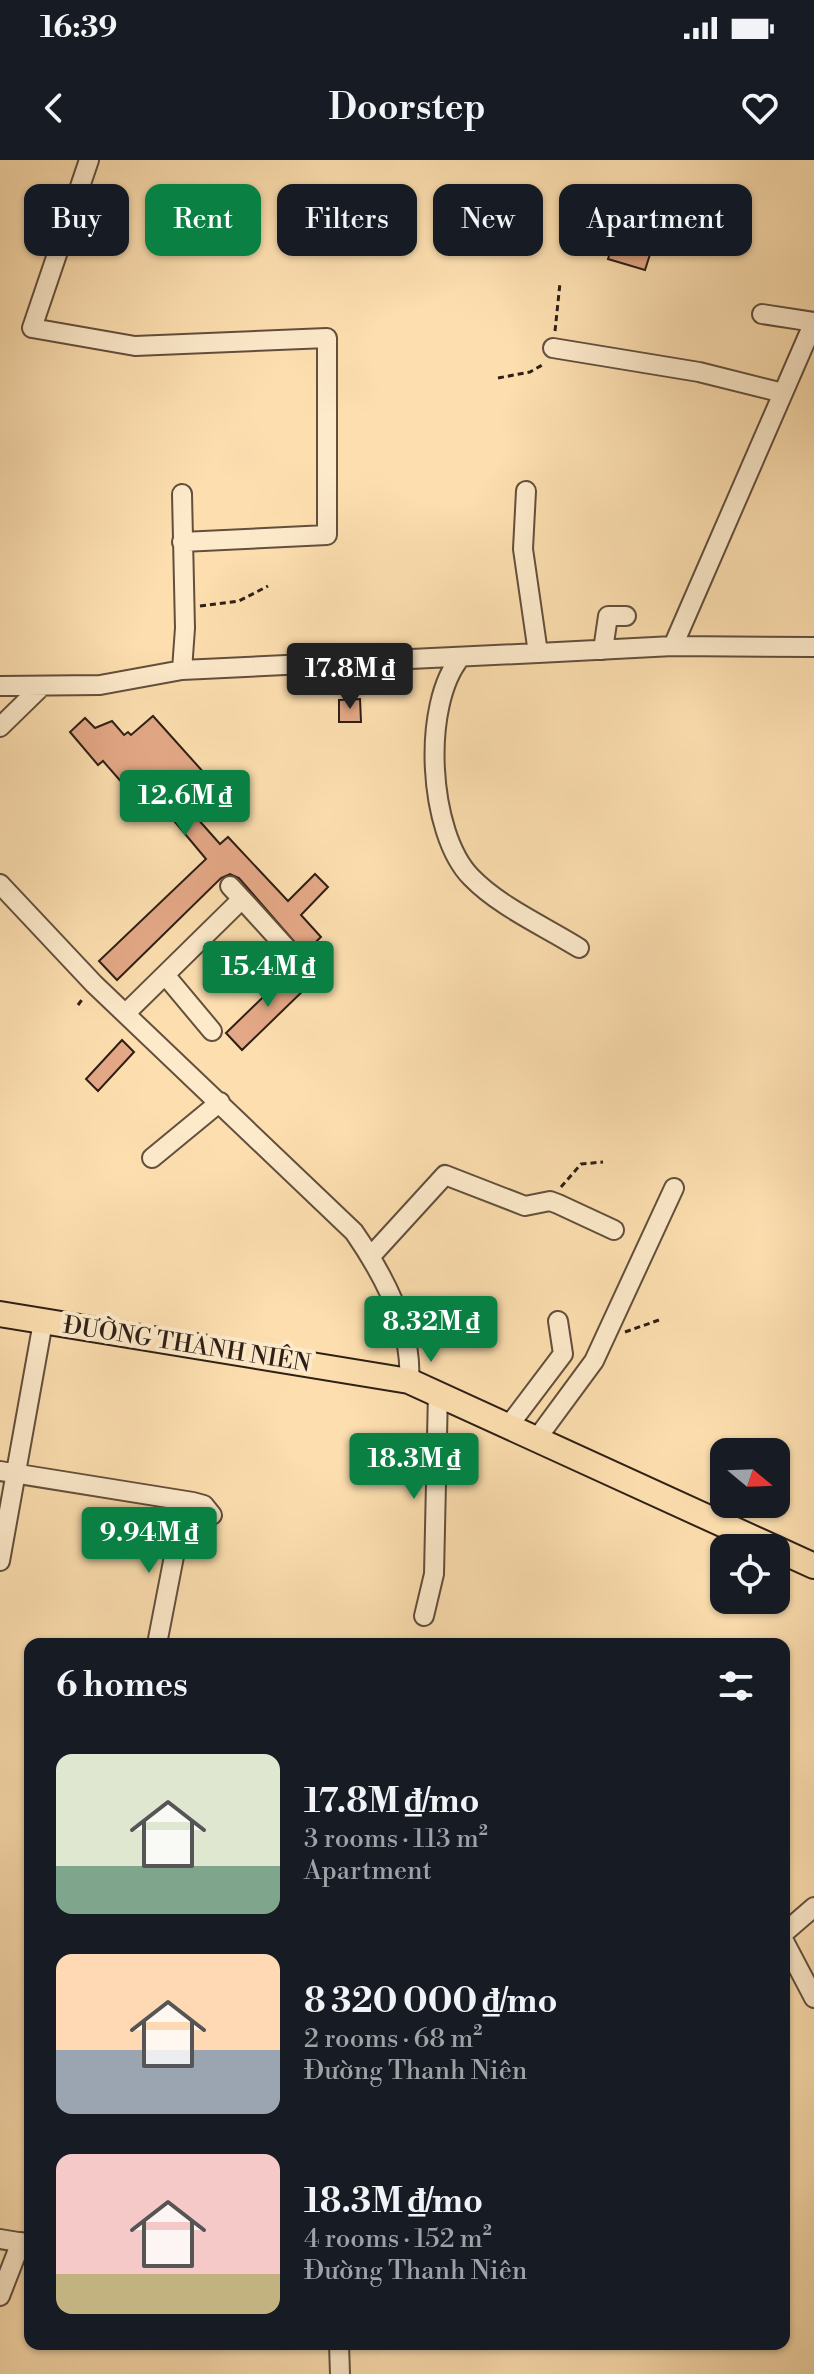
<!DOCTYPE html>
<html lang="en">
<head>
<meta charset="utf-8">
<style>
  :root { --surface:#171b24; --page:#242831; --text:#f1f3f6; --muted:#9ea1a6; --accent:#0b8043 }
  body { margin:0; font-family:"Libre Bodoni",serif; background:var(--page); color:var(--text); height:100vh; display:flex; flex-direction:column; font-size:30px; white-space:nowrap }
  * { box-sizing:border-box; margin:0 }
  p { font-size:26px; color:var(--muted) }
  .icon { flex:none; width:44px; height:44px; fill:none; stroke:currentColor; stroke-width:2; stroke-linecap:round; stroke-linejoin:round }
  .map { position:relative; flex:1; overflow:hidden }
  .details { position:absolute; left:24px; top:1478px; width:766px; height:712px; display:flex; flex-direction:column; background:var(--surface); border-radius:16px; box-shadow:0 2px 6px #0004 }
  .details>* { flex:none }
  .top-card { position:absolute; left:24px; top:24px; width:766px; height:72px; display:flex; gap:16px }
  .needle { width:52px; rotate:109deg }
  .buttons { position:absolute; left:710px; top:1278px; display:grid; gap:16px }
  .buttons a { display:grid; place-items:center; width:80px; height:80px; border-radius:16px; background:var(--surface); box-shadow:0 2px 6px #0004; font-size:40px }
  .price { position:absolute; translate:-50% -68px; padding:0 18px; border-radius:8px; background:var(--accent); color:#fff; font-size:26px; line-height:52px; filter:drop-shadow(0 2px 4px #0008) }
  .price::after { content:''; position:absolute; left:50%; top:48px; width:24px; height:18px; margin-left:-12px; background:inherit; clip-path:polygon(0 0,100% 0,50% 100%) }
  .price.on { background:#222; color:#fff }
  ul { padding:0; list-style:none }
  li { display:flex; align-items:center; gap:24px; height:200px; padding:0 32px }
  li span { display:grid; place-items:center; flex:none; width:224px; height:160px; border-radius:16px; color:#555 }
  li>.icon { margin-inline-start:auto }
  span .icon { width:96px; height:96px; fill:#fffc; stroke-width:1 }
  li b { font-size:34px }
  h2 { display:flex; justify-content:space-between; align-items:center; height:96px; padding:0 32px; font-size:34px }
  .chip { padding:0 28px; border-radius:16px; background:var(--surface); box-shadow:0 2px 6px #0004; font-size:28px; line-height:72px }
  .chip.on { background:var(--accent); color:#fff }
  .status { display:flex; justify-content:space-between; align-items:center; height:56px; padding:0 40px; background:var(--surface); direction:ltr }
  .status svg { height:22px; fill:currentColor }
  header { display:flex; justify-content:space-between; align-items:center; height:104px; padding:0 32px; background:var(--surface); font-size:36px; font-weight:600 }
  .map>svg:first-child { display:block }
  .building { fill:#e4a886; stroke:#2e1f16; stroke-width:2 }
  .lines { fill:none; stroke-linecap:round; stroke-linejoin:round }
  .minor-casing { stroke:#624f3c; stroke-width:22 }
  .major-casing { stroke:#2e1f16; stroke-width:28 }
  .path { stroke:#2e1f16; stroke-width:3; stroke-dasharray:6 4; stroke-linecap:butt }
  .minor { stroke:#fdeacb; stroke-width:18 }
  .major { stroke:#fcdeaf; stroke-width:24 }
  .labels { text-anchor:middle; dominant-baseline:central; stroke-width:8; stroke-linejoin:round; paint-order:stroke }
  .street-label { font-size:24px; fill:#2e1f16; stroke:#fdeacb }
</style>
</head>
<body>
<div class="status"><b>16:39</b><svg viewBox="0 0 49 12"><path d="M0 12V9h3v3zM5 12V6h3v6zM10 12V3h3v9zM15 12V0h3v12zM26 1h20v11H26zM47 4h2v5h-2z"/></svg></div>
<header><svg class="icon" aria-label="back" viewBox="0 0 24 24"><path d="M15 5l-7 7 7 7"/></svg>Doorstep<svg class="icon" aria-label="heart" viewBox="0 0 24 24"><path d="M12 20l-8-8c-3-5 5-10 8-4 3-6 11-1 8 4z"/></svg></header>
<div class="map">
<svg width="814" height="2214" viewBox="0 0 814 2214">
  <rect width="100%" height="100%" fill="#fcdeaf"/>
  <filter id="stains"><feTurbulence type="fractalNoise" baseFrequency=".0025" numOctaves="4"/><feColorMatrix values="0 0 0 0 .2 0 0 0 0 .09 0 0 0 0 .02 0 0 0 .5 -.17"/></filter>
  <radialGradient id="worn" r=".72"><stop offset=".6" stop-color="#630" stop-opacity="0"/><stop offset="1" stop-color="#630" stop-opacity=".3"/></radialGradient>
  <path class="building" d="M 616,74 L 653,85 L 645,110 L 608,99 Z
    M 360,539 L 361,562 L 339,562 L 339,540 Z
    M 153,556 L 214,624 L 188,648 L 220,684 L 228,677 L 288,741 L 315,714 L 328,727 L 301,755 L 321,777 L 304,793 L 239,718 L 230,714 L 221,718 L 117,820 L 99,801 L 206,699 L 135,614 L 124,625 L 103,601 L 98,605 L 70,572 L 85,558 L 95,568 L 112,561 L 124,575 L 128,572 L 131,575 Z
    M 293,808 L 309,825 L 242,890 L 226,873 Z
    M 122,880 L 134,892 L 98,931 L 86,919 Z"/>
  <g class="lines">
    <defs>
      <path id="minor" d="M 89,0 L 32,168 L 135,186 L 327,178 L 327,375 L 182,382
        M 762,154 L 814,162
        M 553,188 L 699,212 L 783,233
        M 526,331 L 523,389 L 538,493
        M 182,334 L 185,468 L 182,510
        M 673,486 L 814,162
        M 603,490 L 608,456 L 626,456
        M 461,497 C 421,544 428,673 471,717 C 500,747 544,766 579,788
        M 0,526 L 100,525 L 182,510 L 538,493 L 673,486 L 814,487
        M 0,567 L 42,526
        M 0,724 L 94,824 L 354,1072 C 383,1114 413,1170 409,1221
        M 242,739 L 292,794
        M 166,816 L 212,871
        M 127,852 L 242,739 L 230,726
        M 152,998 L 220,942
        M 371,1096 L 445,1015 L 525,1046 L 550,1041 L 558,1044 L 614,1070
        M 510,1264 L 563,1194 L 558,1161
        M 538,1277 L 594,1201 L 674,1028
        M 0,1311 L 193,1342 L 204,1345 L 212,1355
        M 0,1401 L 43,1162
        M 424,1456 L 434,1414 L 438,1232
        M 157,1484 L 183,1350 L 180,1342
        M 784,1773 L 814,1747
        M 784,1781 L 814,1838
        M 0,2079 L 30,2084
        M 0,2136 L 21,2082
        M 339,2184 L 340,2214"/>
      <path id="major" d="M 0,1154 L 409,1221 L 814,1406"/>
    </defs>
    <use href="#minor" class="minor-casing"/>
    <use href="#major" class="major-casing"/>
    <path class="path" d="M 555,171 L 560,123
      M 498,218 L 530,212 L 544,204
      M 200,446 L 239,441 L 268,426
      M 78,845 L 84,837
      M 561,1027 L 581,1004 L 603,1002
      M 625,1172 L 659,1160"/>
    <use href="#minor" class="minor"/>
    <use href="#major" class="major"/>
  </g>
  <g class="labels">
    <g class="street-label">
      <text transform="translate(187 1185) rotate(9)">ĐƯỜNG THANH NIÊN</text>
    </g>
  </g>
  <rect width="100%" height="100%" filter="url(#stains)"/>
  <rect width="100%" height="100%" fill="url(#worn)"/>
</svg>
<div class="buttons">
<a><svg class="needle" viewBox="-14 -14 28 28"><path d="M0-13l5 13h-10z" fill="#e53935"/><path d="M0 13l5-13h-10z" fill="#9ea1a6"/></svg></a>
<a><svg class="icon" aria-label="locate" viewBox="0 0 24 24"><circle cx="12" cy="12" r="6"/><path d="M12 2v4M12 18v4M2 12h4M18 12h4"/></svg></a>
</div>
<b class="price on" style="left:350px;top:551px">17.8M ₫</b>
<b class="price" style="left:185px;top:678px">12.6M ₫</b>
<b class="price" style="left:268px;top:849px">15.4M ₫</b>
<b class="price" style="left:431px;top:1204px">8.32M ₫</b>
<b class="price" style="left:414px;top:1341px">18.3M ₫</b>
<b class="price" style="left:149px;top:1415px">9.94M ₫</b>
<div class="top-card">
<a class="chip">Buy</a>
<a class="chip on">Rent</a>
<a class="chip">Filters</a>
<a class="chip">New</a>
<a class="chip">Apartment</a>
</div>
<section class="details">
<h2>6 homes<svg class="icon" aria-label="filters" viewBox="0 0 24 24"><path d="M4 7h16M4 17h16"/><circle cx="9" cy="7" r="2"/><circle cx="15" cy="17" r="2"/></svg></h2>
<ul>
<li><span style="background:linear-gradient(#dfe7d0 70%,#7fa58c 0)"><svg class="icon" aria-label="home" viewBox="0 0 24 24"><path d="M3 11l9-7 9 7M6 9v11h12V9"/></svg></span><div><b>17.8M ₫/mo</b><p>3 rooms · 113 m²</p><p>Apartment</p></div></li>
<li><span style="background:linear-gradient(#ffd9b3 60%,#9aa5b1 0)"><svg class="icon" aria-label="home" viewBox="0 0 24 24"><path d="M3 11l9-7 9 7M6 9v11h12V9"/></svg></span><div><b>8 320 000 ₫/mo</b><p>2 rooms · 68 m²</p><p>Đường Thanh Niên</p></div></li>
<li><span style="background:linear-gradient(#f6c9c9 75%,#c2b280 0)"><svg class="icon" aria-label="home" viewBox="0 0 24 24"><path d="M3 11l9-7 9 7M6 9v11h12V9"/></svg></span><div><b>18.3M ₫/mo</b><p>4 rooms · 152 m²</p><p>Đường Thanh Niên</p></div></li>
</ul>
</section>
</div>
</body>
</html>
